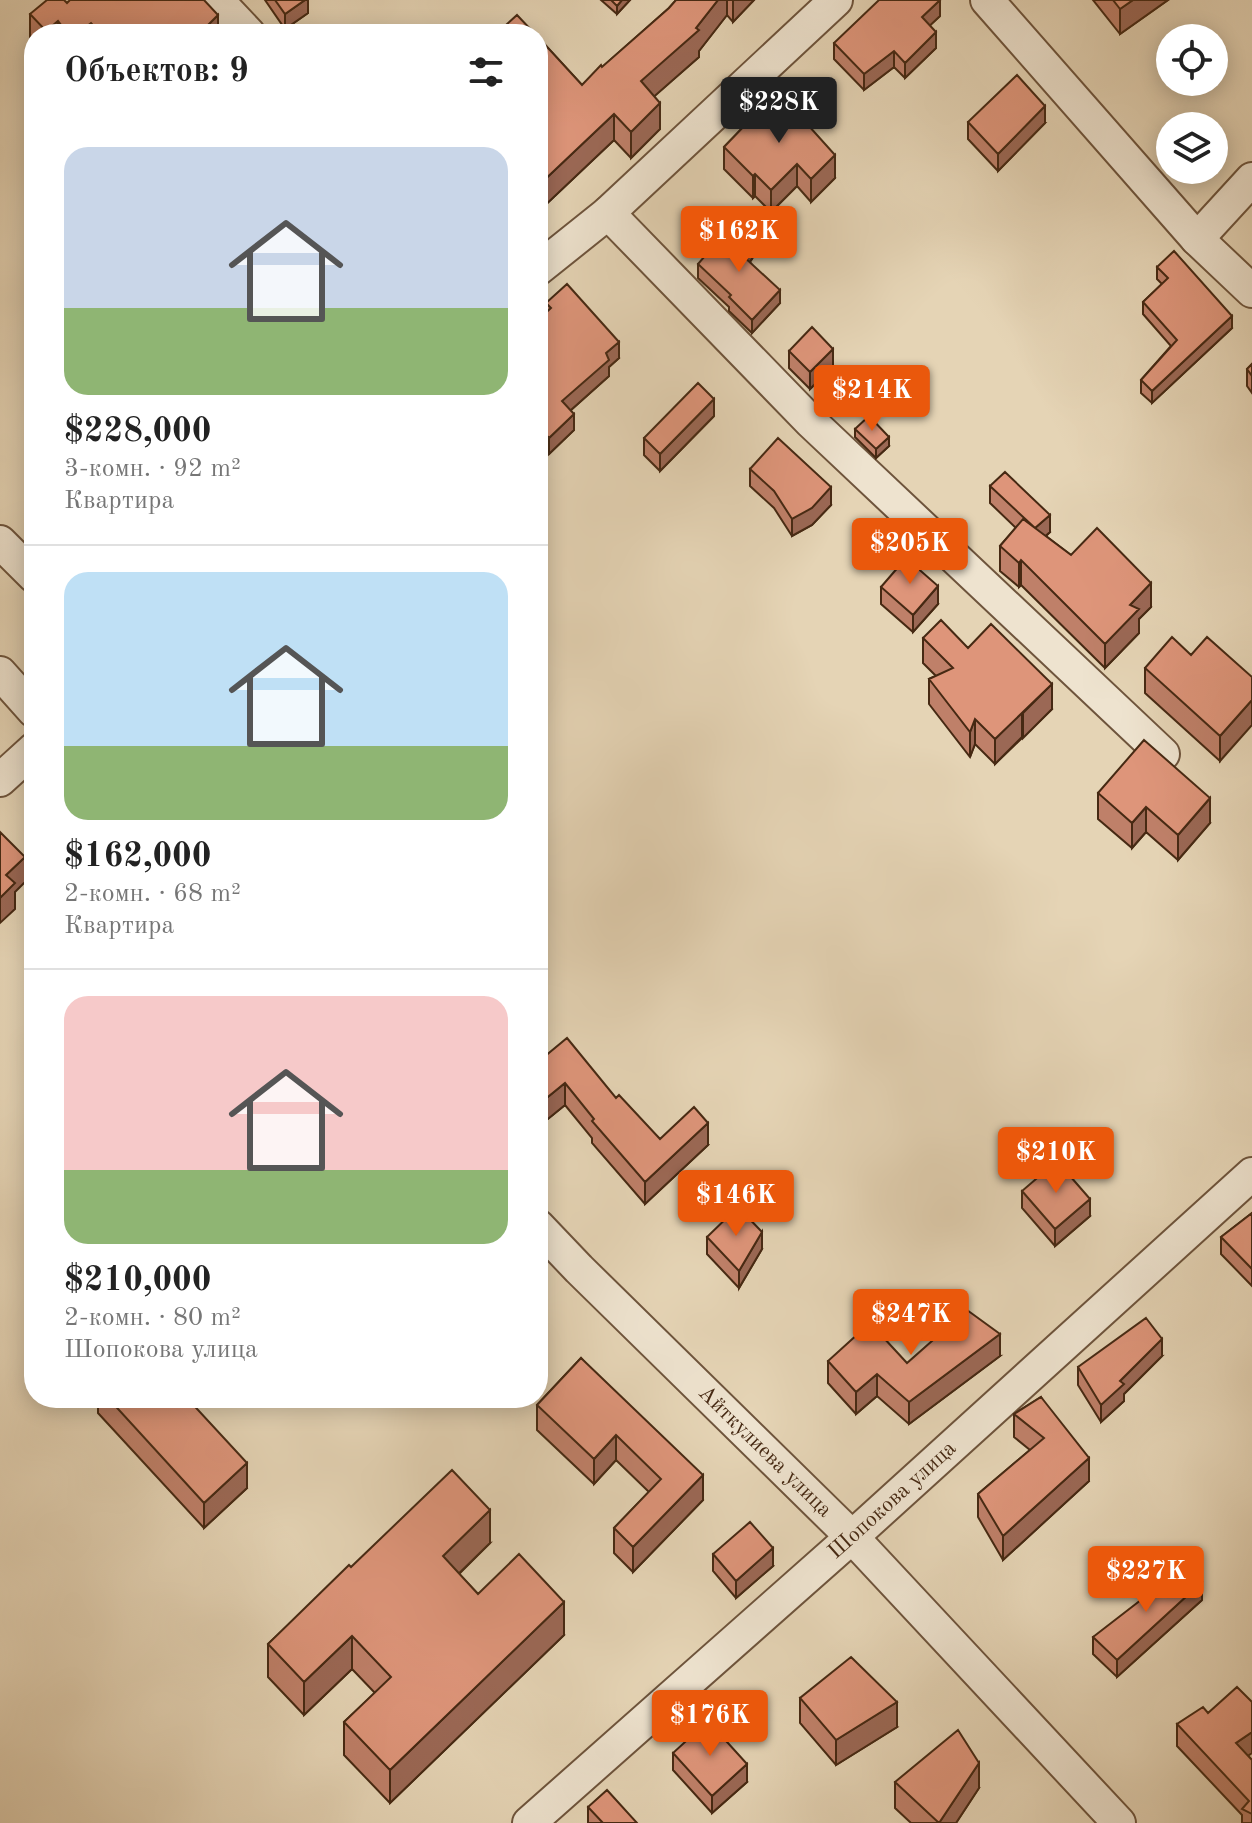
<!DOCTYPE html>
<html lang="ru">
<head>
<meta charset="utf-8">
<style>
  :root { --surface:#fff; --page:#f6f6f6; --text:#222; --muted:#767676; --line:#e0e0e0; --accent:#ea580c }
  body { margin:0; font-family:"Old Standard TT",serif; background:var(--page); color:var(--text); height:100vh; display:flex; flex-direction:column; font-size:30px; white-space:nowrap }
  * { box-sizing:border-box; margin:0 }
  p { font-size:26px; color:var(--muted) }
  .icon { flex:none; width:44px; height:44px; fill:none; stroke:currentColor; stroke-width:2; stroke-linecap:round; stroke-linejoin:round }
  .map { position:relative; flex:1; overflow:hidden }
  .sheet { position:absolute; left:24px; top:24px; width:524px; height:1384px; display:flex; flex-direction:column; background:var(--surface); border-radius:32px; box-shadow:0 4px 20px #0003 }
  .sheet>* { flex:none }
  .tools { position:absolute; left:1156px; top:24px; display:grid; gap:16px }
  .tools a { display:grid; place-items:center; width:72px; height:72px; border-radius:50%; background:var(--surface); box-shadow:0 4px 20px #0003; font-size:40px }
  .price { position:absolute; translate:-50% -68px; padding:0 18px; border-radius:8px; background:var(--accent); color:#fff; font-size:26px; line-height:52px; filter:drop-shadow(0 2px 4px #0008) }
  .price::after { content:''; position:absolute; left:50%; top:48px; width:24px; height:18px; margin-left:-12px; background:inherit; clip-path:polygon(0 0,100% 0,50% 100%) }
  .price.active { background:#222; color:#fff }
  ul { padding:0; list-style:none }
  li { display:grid; align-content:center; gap:16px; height:424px; padding:0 40px }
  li+li { border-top:2px solid var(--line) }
  li span { display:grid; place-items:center; height:248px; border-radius:24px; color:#555 }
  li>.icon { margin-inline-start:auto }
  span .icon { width:144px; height:144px; fill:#fffc; stroke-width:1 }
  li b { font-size:34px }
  h2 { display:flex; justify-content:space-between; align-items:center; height:96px; padding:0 40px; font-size:34px }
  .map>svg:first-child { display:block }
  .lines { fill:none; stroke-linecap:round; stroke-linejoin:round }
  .street-casing { stroke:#6e543c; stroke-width:36 }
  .street { stroke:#eee3cf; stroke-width:32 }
  .wall { fill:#bf8069; stroke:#462913; stroke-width:2 }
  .shaded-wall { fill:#9b6855; stroke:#462913; stroke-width:2 }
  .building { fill:#de957a; stroke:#462913; stroke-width:2 }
  .labels { text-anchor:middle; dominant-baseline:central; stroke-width:7; stroke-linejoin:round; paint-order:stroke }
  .street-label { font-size:22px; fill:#462913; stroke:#eee3cf }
</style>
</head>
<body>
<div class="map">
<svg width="1252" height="1823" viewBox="0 0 1252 1823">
  <rect width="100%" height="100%" fill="#e5d4b5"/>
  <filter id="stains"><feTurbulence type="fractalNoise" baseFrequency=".0025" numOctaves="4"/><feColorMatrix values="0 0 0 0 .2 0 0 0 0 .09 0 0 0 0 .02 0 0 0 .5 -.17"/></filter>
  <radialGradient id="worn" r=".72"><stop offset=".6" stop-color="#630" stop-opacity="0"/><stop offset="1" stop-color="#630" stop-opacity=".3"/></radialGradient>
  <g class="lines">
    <defs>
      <g id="street">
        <path d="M 217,0 L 249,34"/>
        <path d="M 987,0 L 1197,239 L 1252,291"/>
        <path d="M 608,213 L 811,422 L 1163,754"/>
        <path d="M 1197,239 L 1252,179"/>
        <path d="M 538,269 L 608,213 L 836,0"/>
        <path d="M 0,542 L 34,576"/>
        <path d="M 0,673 L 34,711"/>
        <path d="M 0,780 L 34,749"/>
        <path id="s1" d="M 538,1226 L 579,1269 L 852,1537 L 1119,1823"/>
        <path id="s2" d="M 529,1823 L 852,1537 L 1252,1174"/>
      </g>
    </defs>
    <use href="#street" class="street-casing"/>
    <use href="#street" class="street"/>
  </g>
  <path class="wall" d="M 265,0 L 308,0 L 308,13 L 285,29 Z
    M 601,0 L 630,0 L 617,14 Z
    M 676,0 L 754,0 L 733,22 L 727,15 L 699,51 L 699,57 L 654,96 L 660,129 L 631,158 L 614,140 L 538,212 L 538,37 L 582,85 L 669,8 Z
    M 1093,0 L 1168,0 L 1120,34 Z
    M 67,3 L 218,34 L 34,34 L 34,50 L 30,46 L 30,14 Z
    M 940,16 L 930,25 L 936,48 L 905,78 L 894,67 L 864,90 L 834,59 L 834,43 Z
    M 749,121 L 835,178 L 811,202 L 797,186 L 771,212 L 755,196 L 753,198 L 724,169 L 724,147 Z
    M 968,122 L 1045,123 L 998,171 L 968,139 Z
    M 752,259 L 750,262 L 780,303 L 752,333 L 729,311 L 729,307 L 698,278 L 698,264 Z
    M 1157,267 L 1232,328 L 1152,403 L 1141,393 L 1141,380 L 1171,346 L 1143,314 L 1143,302 L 1162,284 L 1157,279 Z
    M 546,303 L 619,358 L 609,367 L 609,376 L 571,410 L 574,430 L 549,454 L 538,443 L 538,320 L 546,312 Z
    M 789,351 L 833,366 L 810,389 L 789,368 Z
    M 1252,364 L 1252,393 L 1247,386 L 1247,369 Z
    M 714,416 L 660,471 L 644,455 L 644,438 Z
    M 855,429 L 889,446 L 876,458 L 855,437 Z
    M 750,469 L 831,505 L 812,525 L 792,536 L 774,508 L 750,486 Z
    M 990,486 L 1050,532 L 1046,536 L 1071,555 L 1151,607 L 1139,619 L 1139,633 L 1105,668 L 1021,585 L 1019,587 L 1000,571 L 1000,546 L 1016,528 L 990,503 Z
    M 881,587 L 938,604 L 913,632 L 881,604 Z
    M 923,638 L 968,648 L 1052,709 L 995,764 L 975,744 L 970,757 L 929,704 L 929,679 L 936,676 L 923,663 Z
    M 1191,655 L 1252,677 L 1220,761 L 1145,693 L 1145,668 Z
    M 1098,793 L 1210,823 L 1178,860 L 1146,832 L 1132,848 L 1098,819 Z
    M 538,1062 L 616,1098 L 660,1139 L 708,1145 L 645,1204 L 592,1143 L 592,1138 L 565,1105 L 538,1127 Z
    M 1022,1191 L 1090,1216 L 1055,1246 L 1022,1208 Z
    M 1252,1213 L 1252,1286 L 1221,1254 L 1221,1237 Z
    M 707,1237 L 762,1249 L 739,1288 L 707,1254 Z
    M 1000,1356 L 909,1424 L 877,1396 L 856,1414 L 828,1383 L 828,1361 L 907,1363 Z
    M 1162,1356 L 1124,1394 L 1124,1401 L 1101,1422 L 1078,1385 L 1078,1367 Z
    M 581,1358 L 703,1500 L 633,1572 L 614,1553 L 614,1528 L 649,1492 L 616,1460 L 594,1484 L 537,1430 L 537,1405 Z
    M 1041,1397 L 1089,1481 L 1003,1560 L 978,1517 L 978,1494 L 1030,1450 L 1014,1437 L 1014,1414 Z
    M 98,1398 L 187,1398 L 247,1488 L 204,1528 L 98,1413 Z
    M 490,1543 L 459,1574 L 478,1594 L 564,1635 L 390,1803 L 344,1755 L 344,1722 L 375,1693 L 352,1669 L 304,1715 L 268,1677 L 268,1644 L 351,1567 Z
    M 713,1554 L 773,1566 L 736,1598 L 713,1571 Z
    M 1202,1600 L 1117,1677 L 1093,1654 L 1093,1637 Z
    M 800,1698 L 897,1727 L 836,1765 L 800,1723 Z
    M 1177,1724 L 1248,1756 L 1252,1760 L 1252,1823 L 1242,1823 L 1242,1815 L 1177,1746 Z
    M 673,1753 L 747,1782 L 712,1813 L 673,1770 Z
    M 895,1782 L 979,1788 L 956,1823 L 911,1823 L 895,1808 Z
    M 588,1807 L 637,1823 L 588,1823 Z"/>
  <path class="shaded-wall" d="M 305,0 L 308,0 L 308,13 L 285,29 L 285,14 Z
    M 622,0 L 630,0 L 617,14 L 617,6 Z
    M 718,0 L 727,0 L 727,15 L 699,51 L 699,57 L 641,108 L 641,81 L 696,28 Z
    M 733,0 L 754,0 L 733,22 Z
    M 940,0 L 940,16 L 922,33 L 922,17 Z
    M 1133,0 L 1168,0 L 1120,34 L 1120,9 Z
    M 218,15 L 218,34 L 199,34 Z
    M 58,21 L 58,34 L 46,34 L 46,31 Z
    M 91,23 L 91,34 L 77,34 Z
    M 118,27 L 118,34 L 106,34 Z
    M 936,32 L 936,48 L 905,78 L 905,63 Z
    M 894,51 L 894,67 L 864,90 L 864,74 Z
    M 660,103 L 660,129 L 631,158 L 631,132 Z
    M 1045,106 L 1045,123 L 998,171 L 998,154 Z
    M 614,114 L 614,140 L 538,212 L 538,186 Z
    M 835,155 L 835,178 L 811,202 L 811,179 Z
    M 797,164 L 797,186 L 771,212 L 771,190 Z
    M 755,174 L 755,196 L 753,198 L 753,176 Z
    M 752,246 L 752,259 L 743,270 L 743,256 Z
    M 780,290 L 780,303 L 752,333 L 752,320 Z
    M 1232,316 L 1232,328 L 1152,403 L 1152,391 Z
    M 619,342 L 619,358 L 609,367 L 609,376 L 562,418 L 562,401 L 606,353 Z
    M 833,349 L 833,366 L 810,389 L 810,372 Z
    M 714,399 L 714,416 L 660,471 L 660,454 Z
    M 574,414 L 574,430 L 549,454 L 549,438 Z
    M 889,437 L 889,446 L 876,458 L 876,449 Z
    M 831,487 L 831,505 L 812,525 L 792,536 L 792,519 Z
    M 1050,515 L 1050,532 L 1034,546 L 1034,529 Z
    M 1021,560 L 1021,585 L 1019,587 L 1019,563 Z
    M 1151,583 L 1151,607 L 1139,619 L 1139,633 L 1105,668 L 1105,644 L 1130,605 Z
    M 938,586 L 938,604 L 913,632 L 913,615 Z
    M 1052,684 L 1052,709 L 1023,738 L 1023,713 Z
    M 1252,700 L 1252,725 L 1220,761 L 1220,736 Z
    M 1022,712 L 1022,737 L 995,764 L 995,739 Z
    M 975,719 L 975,744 L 970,757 L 970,732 Z
    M 1210,798 L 1210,823 L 1178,860 L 1178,835 Z
    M 1146,807 L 1146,832 L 1132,848 L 1132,823 Z
    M 25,857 L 25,882 L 15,892 L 15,909 L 0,923 L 0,898 L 6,875 Z
    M 565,1083 L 565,1105 L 538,1127 L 538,1105 Z
    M 708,1123 L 708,1145 L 645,1204 L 645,1182 Z
    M 1090,1199 L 1090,1216 L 1055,1246 L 1055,1229 Z
    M 762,1232 L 762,1249 L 739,1288 L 739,1271 Z
    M 1000,1334 L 1000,1356 L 909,1424 L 909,1402 Z
    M 1162,1339 L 1162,1356 L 1124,1394 L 1124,1401 L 1101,1422 L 1101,1405 L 1120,1381 Z
    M 877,1374 L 877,1396 L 856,1414 L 856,1392 Z
    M 616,1435 L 616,1460 L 594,1484 L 594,1459 Z
    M 1089,1458 L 1089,1481 L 1003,1560 L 1003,1536 Z
    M 247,1463 L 247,1488 L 204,1528 L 204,1503 Z
    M 703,1475 L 703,1500 L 633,1572 L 633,1547 Z
    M 490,1510 L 490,1543 L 443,1589 L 443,1556 Z
    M 773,1548 L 773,1566 L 736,1598 L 736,1581 Z
    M 1202,1582 L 1202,1600 L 1117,1677 L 1117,1660 Z
    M 564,1602 L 564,1635 L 390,1803 L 390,1770 Z
    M 352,1636 L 352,1669 L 304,1715 L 304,1682 Z
    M 897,1702 L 897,1727 L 836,1765 L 836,1740 Z
    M 1252,1732 L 1252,1753 L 1236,1764 L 1236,1743 Z
    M 979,1763 L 979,1788 L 956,1823 L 939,1823 Z
    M 747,1764 L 747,1782 L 712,1813 L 712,1796 Z"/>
  <path class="building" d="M 47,0 L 64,0 L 67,3 L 70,0 L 204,0 L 218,15 L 199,34 L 123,34 L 118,27 L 106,34 L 101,34 L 91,23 L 77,34 L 68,34 L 58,21 L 46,31 L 30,14 Z
    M 275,0 L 305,0 L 285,14 Z
    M 611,0 L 622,0 L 617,6 Z
    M 676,0 L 718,0 L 696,28 L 699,30 L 641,81 L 660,103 L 631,132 L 614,114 L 538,186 L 538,37 L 582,85 L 601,65 L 602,67 L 669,8 Z
    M 879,0 L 940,0 L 922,17 L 936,32 L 905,63 L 894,51 L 864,74 L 834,43 Z
    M 1113,0 L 1133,0 L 1120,9 Z
    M 517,15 L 535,34 L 496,34 Z
    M 1017,75 L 1045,106 L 998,154 L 968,122 Z
    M 781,95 L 835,155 L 811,179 L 797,164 L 771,190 L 755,174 L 753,176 L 724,147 L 749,121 L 751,123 Z
    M 731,226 L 752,246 L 743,256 L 780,290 L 752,320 L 729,297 L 731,295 L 698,264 Z
    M 1174,251 L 1232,316 L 1152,391 L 1141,380 L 1177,340 L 1143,302 L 1168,278 L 1157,267 Z
    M 567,284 L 619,342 L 606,353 L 609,360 L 562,401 L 574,414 L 549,438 L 538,426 L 538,320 L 551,308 L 546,303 Z
    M 812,327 L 833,349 L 810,372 L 789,351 Z
    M 1252,364 L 1252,376 L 1247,369 Z
    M 698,383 L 714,399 L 660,454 L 644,438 Z
    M 869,416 L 889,437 L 876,449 L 855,429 Z
    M 778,438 L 831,487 L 812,508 L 792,519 L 774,491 L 750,469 Z
    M 1005,472 L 1050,515 L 1035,528 L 990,486 Z
    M 1023,519 L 1071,555 L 1097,528 L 1151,583 L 1130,605 L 1139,609 L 1105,644 L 1021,560 L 1019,563 L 1000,546 Z
    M 906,558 L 938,586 L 913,615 L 881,587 Z
    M 941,620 L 968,648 L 991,624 L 1052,684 L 995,739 L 975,719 L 970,732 L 929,679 L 953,668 L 923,638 Z
    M 1172,637 L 1191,655 L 1207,637 L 1252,677 L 1252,700 L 1220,736 L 1145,668 Z
    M 1144,740 L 1210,798 L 1178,835 L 1146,807 L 1132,823 L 1098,793 Z
    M 0,832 L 25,857 L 6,875 L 15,883 L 0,898 Z
    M 567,1038 L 616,1098 L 619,1095 L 660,1139 L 694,1107 L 708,1123 L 645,1182 L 592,1121 L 594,1119 L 565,1083 L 538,1105 L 538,1062 Z
    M 1057,1161 L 1090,1199 L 1055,1229 L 1022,1191 Z
    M 738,1207 L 762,1232 L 739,1271 L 707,1237 Z
    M 1252,1213 L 1252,1269 L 1221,1237 Z
    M 967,1310 L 1000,1334 L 909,1402 L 877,1374 L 856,1392 L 828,1361 L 870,1323 L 907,1363 Z
    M 1146,1318 L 1162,1339 L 1120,1381 L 1124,1384 L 1101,1405 L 1078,1367 Z
    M 581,1358 L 703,1475 L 633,1547 L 614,1528 L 661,1479 L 616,1435 L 594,1459 L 537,1405 Z
    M 1041,1397 L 1089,1458 L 1003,1536 L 978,1494 L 1044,1438 L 1014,1414 Z
    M 108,1398 L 187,1398 L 247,1463 L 204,1503 Z
    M 452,1470 L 490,1510 L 443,1556 L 478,1594 L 519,1554 L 564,1602 L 390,1770 L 344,1722 L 391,1677 L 352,1636 L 304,1682 L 268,1644 L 349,1565 L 351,1567 Z
    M 750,1522 L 773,1548 L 736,1581 L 713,1554 Z
    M 1181,1569 L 1202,1582 L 1117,1660 L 1093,1637 Z
    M 851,1657 L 897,1702 L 836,1740 L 800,1698 Z
    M 1237,1687 L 1252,1702 L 1252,1732 L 1236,1743 L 1252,1760 L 1252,1814 L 1242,1809 L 1249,1801 L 1177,1724 L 1203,1707 L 1208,1713 Z
    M 708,1721 L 747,1764 L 712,1796 L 673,1753 Z
    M 958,1730 L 979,1763 L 939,1823 L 895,1782 Z
    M 607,1790 L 637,1823 L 603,1823 L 588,1807 Z"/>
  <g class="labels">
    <g class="street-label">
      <text stroke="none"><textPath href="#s1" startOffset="320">Айткулиева улица</textPath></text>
      <text stroke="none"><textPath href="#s2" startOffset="486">Шопокова улица</textPath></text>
    </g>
  </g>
  <rect width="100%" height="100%" filter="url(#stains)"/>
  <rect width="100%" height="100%" fill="url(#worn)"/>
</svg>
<div class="tools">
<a><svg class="icon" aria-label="locate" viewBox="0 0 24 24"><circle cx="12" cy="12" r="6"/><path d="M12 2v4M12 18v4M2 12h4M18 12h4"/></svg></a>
<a><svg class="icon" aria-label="layers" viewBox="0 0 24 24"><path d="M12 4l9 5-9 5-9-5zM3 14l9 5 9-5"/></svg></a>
</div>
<b class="price active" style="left:779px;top:145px">$228K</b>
<b class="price" style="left:739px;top:274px">$162K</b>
<b class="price" style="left:872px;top:433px">$214K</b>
<b class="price" style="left:910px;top:586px">$205K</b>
<b class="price" style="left:1056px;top:1195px">$210K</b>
<b class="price" style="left:736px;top:1238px">$146K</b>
<b class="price" style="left:911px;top:1357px">$247K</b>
<b class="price" style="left:1146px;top:1614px">$227K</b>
<b class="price" style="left:710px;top:1758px">$176K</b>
<section class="sheet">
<h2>Объектов: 9<svg class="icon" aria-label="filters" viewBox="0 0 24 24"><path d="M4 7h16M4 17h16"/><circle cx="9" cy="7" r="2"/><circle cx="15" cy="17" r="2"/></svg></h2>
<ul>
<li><span style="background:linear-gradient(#c9d6e8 65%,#8fb573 0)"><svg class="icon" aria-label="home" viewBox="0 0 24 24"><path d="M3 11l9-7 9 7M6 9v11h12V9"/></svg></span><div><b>$228,000</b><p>3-комн. · 92 m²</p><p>Квартира</p></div></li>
<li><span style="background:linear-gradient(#bfe0f5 70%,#8fb573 0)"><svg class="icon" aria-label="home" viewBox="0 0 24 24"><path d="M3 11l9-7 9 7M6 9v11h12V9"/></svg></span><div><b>$162,000</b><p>2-комн. · 68 m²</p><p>Квартира</p></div></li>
<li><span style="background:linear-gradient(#f6c9c9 70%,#8fb573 0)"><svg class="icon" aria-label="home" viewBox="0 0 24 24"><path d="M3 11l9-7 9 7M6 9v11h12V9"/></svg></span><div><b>$210,000</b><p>2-комн. · 80 m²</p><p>Шопокова улица</p></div></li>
</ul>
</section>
</div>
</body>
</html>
